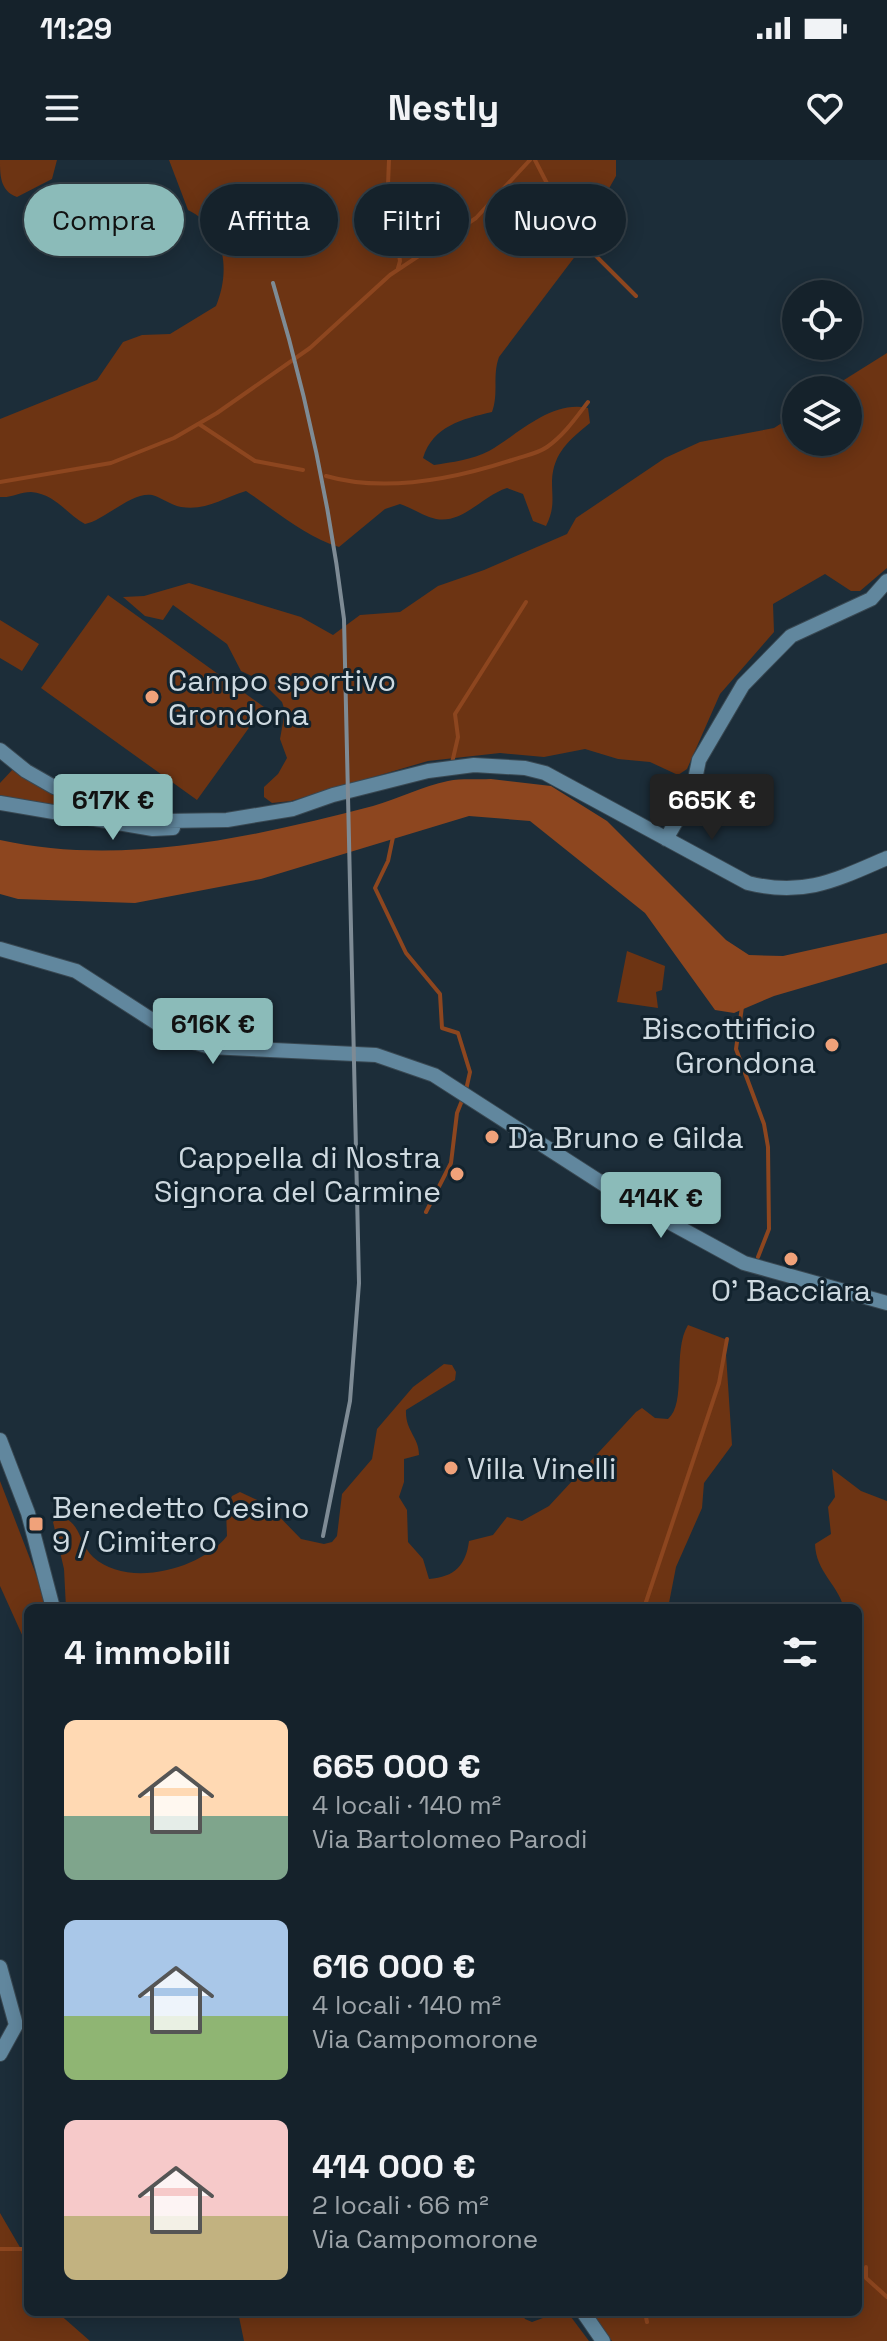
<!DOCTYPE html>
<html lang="it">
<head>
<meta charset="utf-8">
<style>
  :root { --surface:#15222b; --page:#1e2a33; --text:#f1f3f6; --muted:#9da4a9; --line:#343f47; --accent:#8bbbb9 }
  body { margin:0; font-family:"Space Grotesk",sans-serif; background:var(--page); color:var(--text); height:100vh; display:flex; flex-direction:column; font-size:30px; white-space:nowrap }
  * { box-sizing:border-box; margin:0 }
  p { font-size:26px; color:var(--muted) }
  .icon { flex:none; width:44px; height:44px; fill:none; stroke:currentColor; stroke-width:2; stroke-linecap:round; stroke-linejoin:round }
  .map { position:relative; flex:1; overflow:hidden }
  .panel { position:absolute; left:24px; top:1444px; width:838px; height:712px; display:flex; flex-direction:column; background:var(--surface); border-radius:12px; box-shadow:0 4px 20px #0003,0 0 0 2px var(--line) }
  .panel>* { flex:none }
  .banner { position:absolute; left:24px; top:24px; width:840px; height:72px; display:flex; gap:16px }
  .tools { position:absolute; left:782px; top:120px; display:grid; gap:16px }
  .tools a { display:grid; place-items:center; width:80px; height:80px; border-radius:50%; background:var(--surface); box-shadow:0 4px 20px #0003,0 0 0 2px var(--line); font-size:40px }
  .price { position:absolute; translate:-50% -68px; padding:0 18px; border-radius:8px; background:var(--accent); color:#111; font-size:26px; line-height:52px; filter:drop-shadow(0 2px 4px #0008) }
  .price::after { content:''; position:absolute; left:50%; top:48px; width:24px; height:18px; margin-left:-12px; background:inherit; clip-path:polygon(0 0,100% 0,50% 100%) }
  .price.active { background:#222; color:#fff }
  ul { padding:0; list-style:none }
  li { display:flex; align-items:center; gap:24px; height:200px; padding:0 40px }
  li span { display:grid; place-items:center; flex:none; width:224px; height:160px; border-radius:12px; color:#555 }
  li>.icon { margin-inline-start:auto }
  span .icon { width:96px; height:96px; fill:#fffc; stroke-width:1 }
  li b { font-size:34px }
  h2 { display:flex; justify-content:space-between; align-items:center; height:96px; padding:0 40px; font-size:34px }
  .pill { padding:0 28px; border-radius:36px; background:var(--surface); box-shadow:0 4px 20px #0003,0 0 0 2px var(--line); font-size:28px; line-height:72px }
  .pill.active { background:var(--accent); color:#111 }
  .status { display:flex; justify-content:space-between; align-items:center; height:56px; padding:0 40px; background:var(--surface); direction:ltr }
  .status svg { height:22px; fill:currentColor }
  header { display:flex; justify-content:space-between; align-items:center; height:104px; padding:0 40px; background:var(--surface); font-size:36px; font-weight:700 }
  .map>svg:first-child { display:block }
  .green { fill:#6d3413 }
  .water { fill:#8d461f }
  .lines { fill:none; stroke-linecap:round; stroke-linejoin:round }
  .stream { stroke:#8d461f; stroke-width:4 }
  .secondary-casing { stroke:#394852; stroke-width:16 }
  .secondary { stroke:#61879e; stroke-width:14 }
  .rail { stroke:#7e8b95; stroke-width:4 }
  .poi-dot { fill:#f0a27a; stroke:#12232e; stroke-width:3 }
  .labels { text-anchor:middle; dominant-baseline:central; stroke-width:6; stroke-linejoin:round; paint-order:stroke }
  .poi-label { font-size:30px; fill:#ced9e0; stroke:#12232e; text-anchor:start }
</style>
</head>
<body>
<div class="status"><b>11:29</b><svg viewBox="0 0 49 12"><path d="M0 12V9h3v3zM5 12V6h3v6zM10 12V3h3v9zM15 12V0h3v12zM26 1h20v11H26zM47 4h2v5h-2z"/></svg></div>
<header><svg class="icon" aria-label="menu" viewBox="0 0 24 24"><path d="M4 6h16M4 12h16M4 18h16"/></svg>Nestly<svg class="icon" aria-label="heart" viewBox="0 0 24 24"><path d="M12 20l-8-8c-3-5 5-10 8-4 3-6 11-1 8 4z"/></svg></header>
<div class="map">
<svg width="887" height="2181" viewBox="0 0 887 2181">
  <rect width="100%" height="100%" fill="#1c2d39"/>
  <path class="green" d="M 0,0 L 57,0 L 52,19 L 17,37 C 0,31 0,15 0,0 Z
    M 169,0 L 616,0 L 616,16 L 602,41 L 595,70 L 499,197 C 492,216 499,233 492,252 C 462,259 433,266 423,298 L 434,305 C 452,302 472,300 489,291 C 518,275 550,240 588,248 L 590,263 C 570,279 553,293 552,321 C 552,339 555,348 546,366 L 533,361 L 523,334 L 507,328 C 482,336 463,364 436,359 C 423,356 412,348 400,344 L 385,349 L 339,387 C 304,376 276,351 246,331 C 222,338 207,351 181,347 C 170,345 161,337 152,335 C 131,332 105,360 85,364 C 66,354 56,334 31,332 C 20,332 12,338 0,337 L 0,259 L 97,220 L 123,182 L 142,175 L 170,174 L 216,146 C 231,110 225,68 188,50 Z
    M 887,193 L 887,408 L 860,431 L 851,431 L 825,414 L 773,444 L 774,472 L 720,534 L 687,609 L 678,615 L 650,602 L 618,599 L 585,589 L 544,597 L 500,593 L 428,601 L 291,641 L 272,643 L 264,637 L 264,627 L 278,614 L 287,598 L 280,579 L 285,551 L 282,542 L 260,520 L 241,511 L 227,484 L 173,445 L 163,460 L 145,456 L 123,437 L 144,436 L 189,423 L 301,457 L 333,475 L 360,455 L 400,452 L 438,426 L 484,410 L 567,374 L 576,358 L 665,298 L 700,282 L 774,268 L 796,254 L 796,282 L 848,282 L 848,230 L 828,230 Z
    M 108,435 L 264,547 L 197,640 L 41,528 Z
    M 0,460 L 39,484 L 22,511 L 0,498 Z
    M 14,608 L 139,659 L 31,647 L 0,638 L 0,623 Z
    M 627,791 L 665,806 L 662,830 L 656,832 L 658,848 L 617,842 Z
    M 688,1165 L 725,1179 L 732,1285 L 704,1323 L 702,1348 L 676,1407 L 668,1448 L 66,1448 L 64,1409 L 53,1362 L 59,1357 C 80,1359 79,1384 93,1397 C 128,1429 201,1409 227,1376 L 226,1351 L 232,1336 L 240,1332 L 268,1345 L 301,1379 L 324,1384 L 332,1382 L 337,1376 L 342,1334 L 372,1299 L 377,1269 L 413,1227 L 444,1204 L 452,1205 L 456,1212 L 455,1220 L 406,1250 C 405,1271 419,1277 419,1295 L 404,1299 L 404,1322 L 399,1337 L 407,1350 L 408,1382 L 423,1399 L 429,1419 C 455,1417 466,1405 469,1381 L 493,1375 L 507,1357 L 522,1361 L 549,1346 L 636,1252 L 642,1248 L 655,1258 L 668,1259 C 687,1243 672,1191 688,1165 Z
    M 832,1309 L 861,1331 L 887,1341 L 887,2181 L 612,2181 L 590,2152 L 858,2152 L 858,1448 L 844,1448 C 837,1423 816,1412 815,1384 L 831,1374 L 828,1347 L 835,1337 Z
    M 0,1321 L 49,1448 L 28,1448 L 28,1488 L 0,1426 Z
    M 0,2053 L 28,2101 L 28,2152 L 57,2152 L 90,2181 L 0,2181 Z
    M 238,2152 L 521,2152 L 525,2159 L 532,2162 L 559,2152 L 568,2153 L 589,2181 L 244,2181 Z"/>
  <path class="water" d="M 491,619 L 551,626 L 607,661 L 726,780 L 749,795 L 783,796 L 887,773 L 887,803 L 774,836 L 734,853 L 715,850 L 645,753 L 530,661 L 469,656 L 261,719 L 135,743 L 18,739 L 0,734 L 0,680 C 122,707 254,677 373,646 C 398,639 423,626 448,621 C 462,618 477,620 491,619 Z"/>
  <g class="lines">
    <path class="stream" d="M 389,0 L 388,25 L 400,101 L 398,108
      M 535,0 L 572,72 L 636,136
      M 199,264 L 255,301 L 303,310
      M 326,316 C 385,333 454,319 512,300 C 523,296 537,294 547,287 C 564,275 575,259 588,242
      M 0,322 L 111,303 L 174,278 L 217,253 L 310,188 L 390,115 L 476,58 L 530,0
      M 452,603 L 458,577 L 455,554 L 526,442
      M 393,677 L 388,701 L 375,728 L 406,793 L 440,834 L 442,868 L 458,873 L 470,912 L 466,930
      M 742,847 L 736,889 L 764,964 L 768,987 L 769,1069 L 758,1097
      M 426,1052 L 451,1003 L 457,953 L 463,938
      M 644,1448 L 719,1223 L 727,1179
      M 858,2073 L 862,2089
      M 0,2089 L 28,2089
      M 866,2107 L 866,2118 L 887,2137
      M 645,2152 L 647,2162"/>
    <defs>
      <path id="secondary" d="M 0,590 L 26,611 L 54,627 L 165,661 L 227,660 L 293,649 L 333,635 L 428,611 L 474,605 L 525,608 L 545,613 L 748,723 C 804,737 836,720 887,698
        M 0,643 L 153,669 L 173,668
        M 666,679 L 692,634 L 699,600 L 743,525 L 791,476 L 871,439 L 887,421
        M 0,789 L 76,811 L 180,878 L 210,887 L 376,895 L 434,915 L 625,1038 L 744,1103 L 887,1143
        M 0,1280 L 28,1353 L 53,1448
        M 0,1807 L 16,1865 L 0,1894
        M 583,2152 L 603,2181"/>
    </defs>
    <use href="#secondary" class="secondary-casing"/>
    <use href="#secondary" class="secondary"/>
    <path class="rail" d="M 273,123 C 306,233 330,345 344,459 L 359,1123 L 350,1241 L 323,1376"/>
  </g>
  <g class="poi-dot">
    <circle cx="152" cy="537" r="8"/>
    <circle cx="832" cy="885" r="8"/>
    <circle cx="492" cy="977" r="8"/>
    <circle cx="457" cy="1014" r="8"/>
    <circle cx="791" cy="1099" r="8"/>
    <circle cx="451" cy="1308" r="8"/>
    <rect x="28" y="1356" width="16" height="16" rx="4"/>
  </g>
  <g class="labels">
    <g class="poi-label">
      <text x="168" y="520">Campo sportivo<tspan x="168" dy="34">Grondona</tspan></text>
      <text x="816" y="868" text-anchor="end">Biscottificio<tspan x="816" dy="34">Grondona</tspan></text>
      <text x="508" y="977">Da Bruno e Gilda</text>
      <text x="441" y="997" text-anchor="end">Cappella di Nostra<tspan x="441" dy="34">Signora del Carmine</tspan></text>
      <text x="791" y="1130" text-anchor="middle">O' Bacciara</text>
      <text x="467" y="1308">Villa Vinelli</text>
      <text x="52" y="1347">Benedetto Cesino<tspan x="52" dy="34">9 / Cimitero</tspan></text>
    </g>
  </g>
</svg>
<div class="tools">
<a><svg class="icon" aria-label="locate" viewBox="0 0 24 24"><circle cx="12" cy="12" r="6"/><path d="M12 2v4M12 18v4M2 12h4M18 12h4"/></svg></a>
<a><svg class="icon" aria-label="layers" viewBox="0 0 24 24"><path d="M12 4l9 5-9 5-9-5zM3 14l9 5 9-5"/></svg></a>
</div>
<b class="price" style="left:113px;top:682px">617K €</b>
<b class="price active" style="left:712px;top:682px">665K €</b>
<b class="price" style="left:213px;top:906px">616K €</b>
<b class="price" style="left:661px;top:1080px">414K €</b>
<div class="banner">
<a class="pill active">Compra</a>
<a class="pill">Affitta</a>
<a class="pill">Filtri</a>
<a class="pill">Nuovo</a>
</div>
<section class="panel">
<h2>4 immobili<svg class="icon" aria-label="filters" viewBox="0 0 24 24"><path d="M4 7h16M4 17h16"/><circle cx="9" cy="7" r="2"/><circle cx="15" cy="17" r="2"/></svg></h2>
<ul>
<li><span style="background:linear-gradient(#ffd9b3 60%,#7fa58c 0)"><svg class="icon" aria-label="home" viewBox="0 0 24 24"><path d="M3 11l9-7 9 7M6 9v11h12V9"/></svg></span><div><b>665 000 €</b><p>4 locali · 140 m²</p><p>Via Bartolomeo Parodi</p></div></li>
<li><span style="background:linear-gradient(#a9c7e8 60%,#8fb573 0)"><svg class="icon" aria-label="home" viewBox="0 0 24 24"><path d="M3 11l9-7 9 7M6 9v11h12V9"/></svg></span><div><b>616 000 €</b><p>4 locali · 140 m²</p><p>Via Campomorone</p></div></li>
<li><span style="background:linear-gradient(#f6c9c9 60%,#c2b280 0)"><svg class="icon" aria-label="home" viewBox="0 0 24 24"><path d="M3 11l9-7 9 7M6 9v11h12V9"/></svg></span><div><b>414 000 €</b><p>2 locali · 66 m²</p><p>Via Campomorone</p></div></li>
</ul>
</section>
</div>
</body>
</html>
